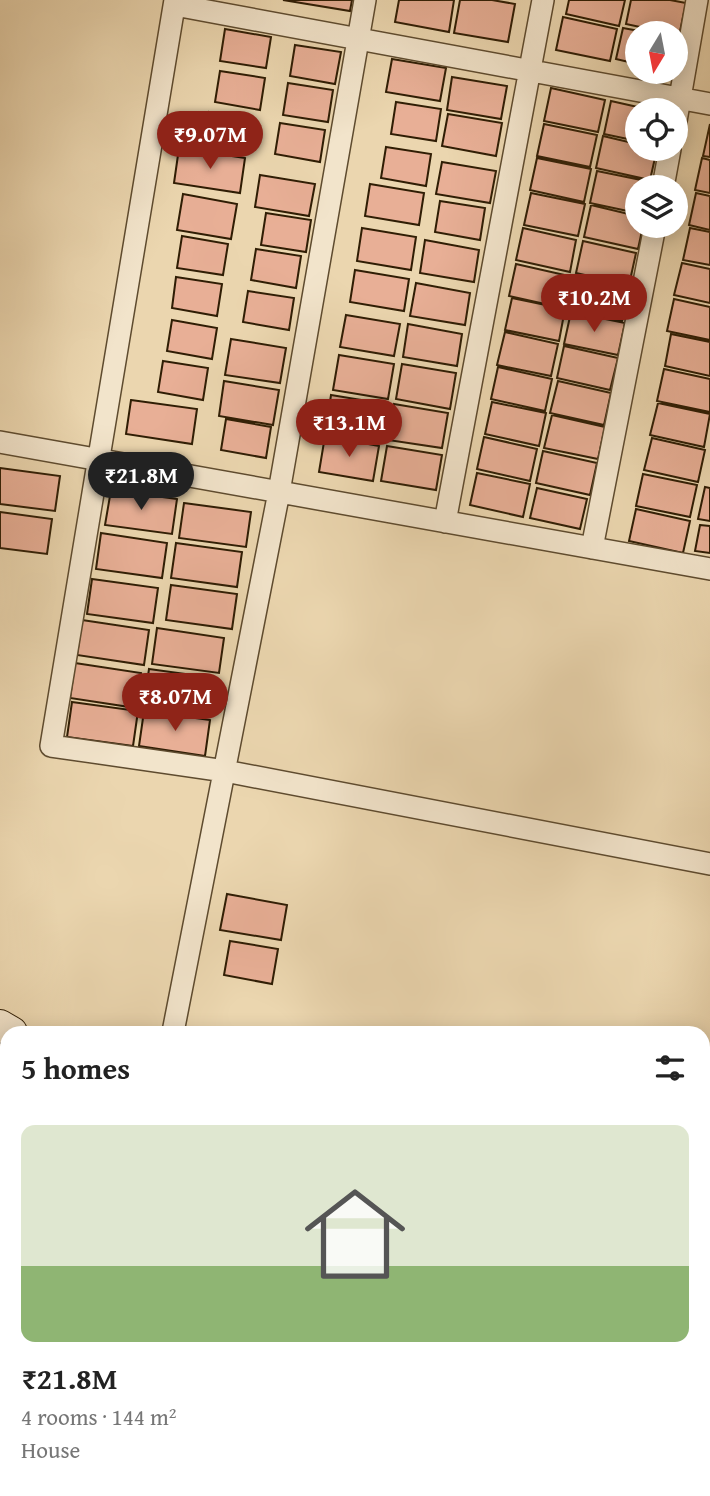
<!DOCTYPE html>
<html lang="en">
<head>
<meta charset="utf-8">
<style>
  :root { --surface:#fff; --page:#f6f6f6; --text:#222; --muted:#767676; --line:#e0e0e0; --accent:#8f2418 }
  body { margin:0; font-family:"Gentium Book Plus",serif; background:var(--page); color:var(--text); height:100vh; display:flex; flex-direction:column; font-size:26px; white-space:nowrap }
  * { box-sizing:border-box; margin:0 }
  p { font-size:23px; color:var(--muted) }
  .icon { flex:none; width:38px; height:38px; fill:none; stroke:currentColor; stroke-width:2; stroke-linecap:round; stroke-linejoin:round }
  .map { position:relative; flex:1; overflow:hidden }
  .drawer { position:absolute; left:0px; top:1026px; width:710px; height:471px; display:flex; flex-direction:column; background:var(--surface); border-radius:21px 21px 0 0; box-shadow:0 4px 18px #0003 }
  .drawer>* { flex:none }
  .needle { width:46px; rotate:190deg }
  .controls { position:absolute; left:625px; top:21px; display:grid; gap:14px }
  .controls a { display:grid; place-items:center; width:63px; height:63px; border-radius:50%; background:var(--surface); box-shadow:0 4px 18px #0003; font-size:35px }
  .price { position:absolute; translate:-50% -60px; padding:0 16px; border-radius:24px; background:var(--accent); color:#fff; font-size:23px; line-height:46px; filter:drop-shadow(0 2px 4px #0008) }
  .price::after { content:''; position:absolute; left:50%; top:42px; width:21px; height:16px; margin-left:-10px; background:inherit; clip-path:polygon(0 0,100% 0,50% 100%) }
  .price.active { background:#222; color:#fff }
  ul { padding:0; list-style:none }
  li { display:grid; align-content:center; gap:14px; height:371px; padding:0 21px }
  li+li { border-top:2px solid var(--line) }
  li span { display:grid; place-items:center; height:217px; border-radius:14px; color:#555 }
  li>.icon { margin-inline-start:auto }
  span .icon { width:126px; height:126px; fill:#fffc; stroke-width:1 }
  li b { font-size:30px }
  h2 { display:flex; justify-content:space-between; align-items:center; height:84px; padding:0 21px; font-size:30px }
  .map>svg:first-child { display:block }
  .building { fill:#e8af96; stroke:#2f1d04; stroke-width:2 }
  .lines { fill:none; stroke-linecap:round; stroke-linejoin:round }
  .street-casing { stroke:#5e4b2f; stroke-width:24 }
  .secondary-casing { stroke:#2f1d04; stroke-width:32 }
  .street { stroke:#f2e4cb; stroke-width:21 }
  .secondary { stroke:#f2e4cb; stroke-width:30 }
</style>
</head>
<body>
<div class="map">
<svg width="710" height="1496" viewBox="0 0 710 1496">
  <rect width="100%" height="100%" fill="#ebd6af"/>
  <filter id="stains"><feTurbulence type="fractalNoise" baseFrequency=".00286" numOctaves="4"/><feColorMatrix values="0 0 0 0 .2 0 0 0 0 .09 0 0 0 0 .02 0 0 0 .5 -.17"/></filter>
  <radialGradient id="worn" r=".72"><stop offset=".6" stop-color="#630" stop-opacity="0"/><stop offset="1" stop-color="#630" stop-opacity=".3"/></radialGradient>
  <path class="building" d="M 283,0 L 352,0 L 350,11 Z
    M 399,0 L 454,0 L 449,32 L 395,22 Z
    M 460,0 L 492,0 L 515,4 L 508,42 L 454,33 Z
    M 569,0 L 625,0 L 619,26 L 566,14 Z
    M 631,0 L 670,0 L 686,3 L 679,36 L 676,35 L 676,33 L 668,33 L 626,24 Z
    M 563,17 L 617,29 L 610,61 L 556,50 Z
    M 623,28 L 650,33 L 637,33 L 637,64 L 616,59 Z
    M 225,29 L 271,37 L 266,68 L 220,61 Z
    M 295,45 L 341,52 L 335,84 L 290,76 Z
    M 392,59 L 446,68 L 440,101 L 386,92 Z
    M 220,71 L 265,78 L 260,110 L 215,102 Z
    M 452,77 L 507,86 L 501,119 L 447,110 Z
    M 288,83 L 333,90 L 328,122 L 283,115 Z
    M 551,88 L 605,100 L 598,132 L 544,121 Z
    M 611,101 L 651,110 L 637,110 L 637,141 L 604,134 Z
    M 396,102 L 441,109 L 436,141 L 391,134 Z
    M 209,112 L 254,119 L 249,150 L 204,143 Z
    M 448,114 L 502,123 L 496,156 L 442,146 Z
    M 280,123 L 325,130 L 320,162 L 275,154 Z
    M 544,124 L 597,135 L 590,167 L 537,156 Z
    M 710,124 L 710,157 L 703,156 Z
    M 603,136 L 637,144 L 637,149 L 657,149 L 650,180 L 596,168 Z
    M 386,147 L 431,154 L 426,186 L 381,178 Z
    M 179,148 L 245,158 L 240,193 L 174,183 Z
    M 537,158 L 591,169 L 584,202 L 530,190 Z
    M 702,158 L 710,160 L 710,193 L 695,190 Z
    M 442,162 L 496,171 L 490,203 L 436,194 Z
    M 597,171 L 651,182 L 650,187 L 637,187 L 637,213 L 590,203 Z
    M 260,175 L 315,184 L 309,216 L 255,207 Z
    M 370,184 L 424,193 L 419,225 L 365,216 Z
    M 531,193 L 585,204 L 578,236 L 524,225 Z
    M 696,193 L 710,196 L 710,230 L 689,225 Z
    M 183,194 L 237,204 L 231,239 L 177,230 Z
    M 440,201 L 485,208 L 480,240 L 435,232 Z
    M 591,205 L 637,216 L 637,226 L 643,226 L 638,249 L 584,237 Z
    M 266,213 L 311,220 L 306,252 L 261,245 Z
    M 362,228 L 416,237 L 411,270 L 357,261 Z
    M 523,228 L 576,240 L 570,272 L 516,260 Z
    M 690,228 L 710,232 L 710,265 L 683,260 Z
    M 182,236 L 228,244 L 223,275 L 177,268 Z
    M 425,240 L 479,250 L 474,282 L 420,273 Z
    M 583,241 L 636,253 L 629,285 L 576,273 Z
    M 256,249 L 301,256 L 296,288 L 251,280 Z
    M 682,263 L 710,269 L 710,303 L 674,295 Z
    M 516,264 L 569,276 L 563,308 L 509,296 Z
    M 355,270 L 409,279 L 404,311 L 350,302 Z
    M 176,277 L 222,284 L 217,316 L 172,308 Z
    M 576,277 L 629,289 L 622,321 L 568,309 Z
    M 416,283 L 470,293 L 465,325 L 410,316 Z
    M 248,291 L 294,298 L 289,330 L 243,322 Z
    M 512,298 L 565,309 L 559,341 L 505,330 Z
    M 674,299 L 710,307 L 710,340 L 667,331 Z
    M 571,312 L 625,323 L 618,355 L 564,344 Z
    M 346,315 L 400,324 L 394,356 L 340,347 Z
    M 172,320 L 217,328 L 212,359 L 167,351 Z
    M 408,324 L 462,334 L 457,366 L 403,357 Z
    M 505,332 L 558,344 L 551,376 L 497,365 Z
    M 671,334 L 710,342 L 710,376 L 665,366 Z
    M 231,339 L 286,348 L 280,383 L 225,375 Z
    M 564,346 L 618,358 L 610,390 L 557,378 Z
    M 339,355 L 394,364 L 388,399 L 333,390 Z
    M 163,361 L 208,368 L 203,400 L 158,392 Z
    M 402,364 L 456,373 L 450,409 L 396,399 Z
    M 498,367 L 552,379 L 545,411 L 491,399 Z
    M 664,369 L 710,379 L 710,412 L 657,401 Z
    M 224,381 L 279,390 L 273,425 L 219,416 Z
    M 558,381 L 611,393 L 604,425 L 550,413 Z
    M 331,395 L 386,404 L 380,439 L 326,430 Z
    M 131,400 L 197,409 L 192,444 L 126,434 Z
    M 492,402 L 546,413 L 539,446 L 485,434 Z
    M 658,403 L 710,414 L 704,447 L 650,435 Z
    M 394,404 L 448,413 L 442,448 L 388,440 Z
    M 552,415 L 605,427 L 598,459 L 544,448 Z
    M 226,419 L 271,427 L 266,458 L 221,450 Z
    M 325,436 L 379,446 L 373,481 L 319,472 Z
    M 484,437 L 537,449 L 530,481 L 477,469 Z
    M 652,438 L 705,450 L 698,482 L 644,470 Z
    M 387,446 L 442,455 L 436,490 L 381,481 Z
    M 543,451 L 597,463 L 590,495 L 536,483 Z
    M 0,468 L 60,476 L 55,511 L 0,504 Z
    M 477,473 L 530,484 L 523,517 L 470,505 Z
    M 643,474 L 697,485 L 690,517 L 636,506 Z
    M 705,487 L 710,488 L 710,521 L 698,519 Z
    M 537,488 L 587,499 L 580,529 L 530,518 Z
    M 111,490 L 177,499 L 172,534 L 105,525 Z
    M 184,503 L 251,512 L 246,547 L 179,538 Z
    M 636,509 L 690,521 L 683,553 L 629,541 Z
    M 0,512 L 52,519 L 47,554 L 0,548 Z
    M 700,525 L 710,526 L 710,553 L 695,551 Z
    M 101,533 L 167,543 L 162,578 L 96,569 Z
    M 176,543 L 242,552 L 237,587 L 171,578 Z
    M 92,579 L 158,588 L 153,623 L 87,614 Z
    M 171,585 L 237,594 L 232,629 L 166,620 Z
    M 82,620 L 149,630 L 144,665 L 77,655 Z
    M 157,628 L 224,638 L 219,673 L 152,664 Z
    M 75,663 L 141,673 L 136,708 L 70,698 Z
    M 149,669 L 215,678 L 210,713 L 144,704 Z
    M 72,702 L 138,711 L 133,746 L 67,737 Z
    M 144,711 L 210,720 L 205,756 L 139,746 Z
    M 227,894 L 287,905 L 281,940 L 220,930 Z
    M 230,941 L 278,949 L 272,984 L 224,975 Z"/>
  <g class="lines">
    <defs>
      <path id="street" d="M 175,0 L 51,746 L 225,771 L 710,864
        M 175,5 L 710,104
        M 676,121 L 697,0
        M 663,187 L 670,149
        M 0,442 L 710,569
        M 445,522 L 543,0
        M 592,548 L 655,226
        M 173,1032 L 279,492 L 365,0
        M 704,1349 L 710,1349"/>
      <path id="secondary" d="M 0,1025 L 12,1032
        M 423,1489 L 427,1496"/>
    </defs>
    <use href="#street" class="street-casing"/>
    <use href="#secondary" class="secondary-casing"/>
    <use href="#street" class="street"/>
    <use href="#secondary" class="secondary"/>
  </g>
  <rect width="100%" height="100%" filter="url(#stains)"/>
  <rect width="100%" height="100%" fill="url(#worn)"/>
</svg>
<div class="controls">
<a><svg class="needle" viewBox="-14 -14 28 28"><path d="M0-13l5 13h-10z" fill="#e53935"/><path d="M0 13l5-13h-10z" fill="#767676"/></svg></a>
<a><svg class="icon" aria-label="locate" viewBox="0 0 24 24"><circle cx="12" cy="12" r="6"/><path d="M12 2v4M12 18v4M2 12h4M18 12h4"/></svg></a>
<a><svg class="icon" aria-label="layers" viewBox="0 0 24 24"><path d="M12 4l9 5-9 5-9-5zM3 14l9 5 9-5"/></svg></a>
</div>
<b class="price" style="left:210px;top:171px">₹9.07M</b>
<b class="price" style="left:594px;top:334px">₹10.2M</b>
<b class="price" style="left:349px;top:459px">₹13.1M</b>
<b class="price active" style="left:141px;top:512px">₹21.8M</b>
<b class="price" style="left:175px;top:733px">₹8.07M</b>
<section class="drawer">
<h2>5 homes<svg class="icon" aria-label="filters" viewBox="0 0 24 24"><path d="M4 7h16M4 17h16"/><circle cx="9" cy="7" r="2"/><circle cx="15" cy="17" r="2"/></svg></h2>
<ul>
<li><span style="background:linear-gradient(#dfe7d0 65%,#8fb573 0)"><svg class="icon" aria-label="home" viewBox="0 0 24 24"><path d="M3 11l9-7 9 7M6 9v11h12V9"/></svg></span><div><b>₹21.8M</b><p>4 rooms · 144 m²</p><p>House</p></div></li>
</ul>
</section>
</div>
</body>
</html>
